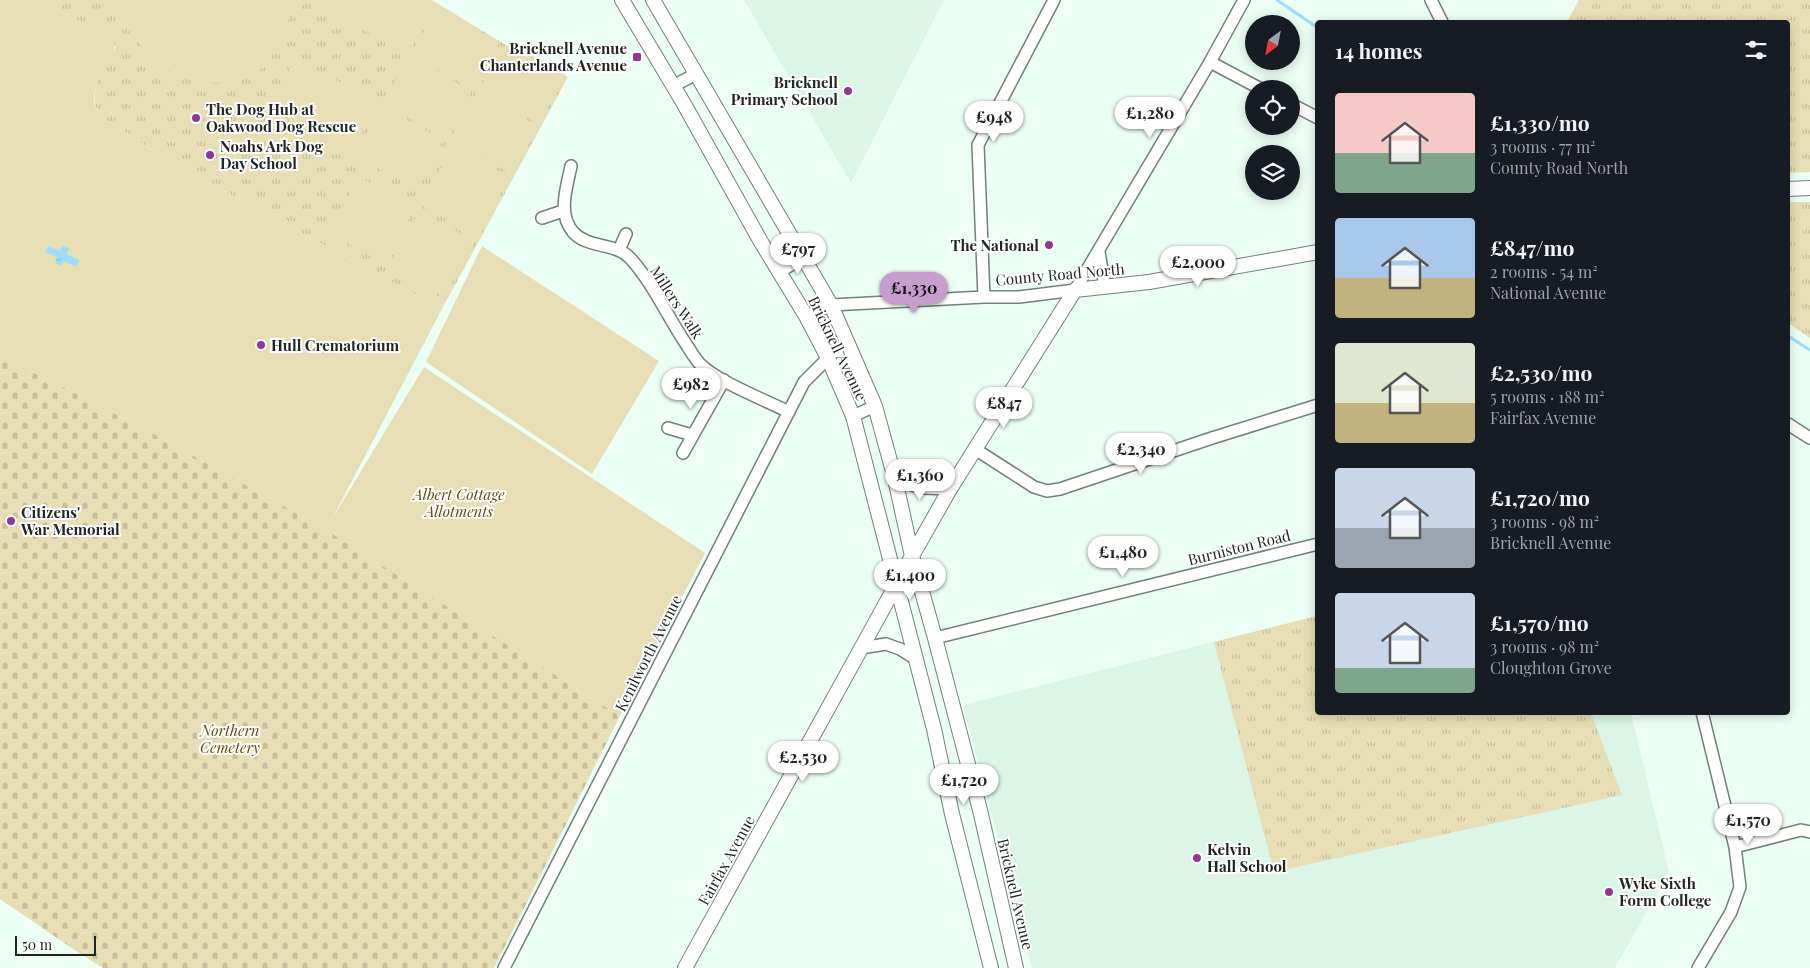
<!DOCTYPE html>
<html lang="en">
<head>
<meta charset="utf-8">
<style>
  :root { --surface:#171b24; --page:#242831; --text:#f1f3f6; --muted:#9ea1a6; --accent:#c79dce }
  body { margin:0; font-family:"Playfair Display",serif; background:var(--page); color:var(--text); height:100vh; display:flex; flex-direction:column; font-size:19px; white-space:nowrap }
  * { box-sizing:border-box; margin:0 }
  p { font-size:16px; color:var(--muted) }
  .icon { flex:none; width:28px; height:28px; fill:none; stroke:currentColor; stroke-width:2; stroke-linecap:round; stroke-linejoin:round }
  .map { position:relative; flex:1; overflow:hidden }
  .details { position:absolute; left:1315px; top:20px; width:475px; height:695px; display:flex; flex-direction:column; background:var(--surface); border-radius:5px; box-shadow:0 2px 12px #0003 }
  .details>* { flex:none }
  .needle { width:32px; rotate:212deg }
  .buttons { position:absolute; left:1245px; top:15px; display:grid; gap:10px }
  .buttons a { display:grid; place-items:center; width:55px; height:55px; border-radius:50%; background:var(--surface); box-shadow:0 2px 12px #0003; font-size:25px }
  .scale { position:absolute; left:15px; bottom:12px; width:81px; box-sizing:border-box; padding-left:5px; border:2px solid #202723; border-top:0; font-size:14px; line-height:18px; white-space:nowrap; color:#202723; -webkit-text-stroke:4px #fff; paint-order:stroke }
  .price { position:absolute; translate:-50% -42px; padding:0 11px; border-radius:18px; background:#fff; color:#222; font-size:16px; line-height:32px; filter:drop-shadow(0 1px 2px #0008) }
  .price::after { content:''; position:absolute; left:50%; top:30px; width:15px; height:11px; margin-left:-8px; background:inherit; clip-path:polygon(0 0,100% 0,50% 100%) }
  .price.active { background:var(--accent); color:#111 }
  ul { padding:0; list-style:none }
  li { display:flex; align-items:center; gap:15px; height:125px; padding:0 20px }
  li span { display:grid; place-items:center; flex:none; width:140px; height:100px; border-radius:5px; color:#555 }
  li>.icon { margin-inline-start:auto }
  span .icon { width:60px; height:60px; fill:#fffc; stroke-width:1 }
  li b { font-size:21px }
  h2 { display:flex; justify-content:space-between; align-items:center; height:60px; padding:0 20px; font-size:21px }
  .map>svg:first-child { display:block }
  .built { fill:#dbf5e6 }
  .cemetery { fill:url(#cemetery-stones) }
  .park { fill:url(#park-tufts) }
  .garden { fill:#e7deb6 }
  .water { fill:url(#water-ripples) }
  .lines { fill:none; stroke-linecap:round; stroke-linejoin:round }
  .stream { stroke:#9dddf9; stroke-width:3 }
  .minor-casing { stroke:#708178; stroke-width:14 }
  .tertiary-casing { stroke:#708178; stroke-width:16 }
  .minor { stroke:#fff; stroke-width:11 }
  .tertiary { stroke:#fff; stroke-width:14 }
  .poi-dot { fill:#93349d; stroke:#fff; stroke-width:2 }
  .labels { text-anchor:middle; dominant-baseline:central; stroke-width:4; stroke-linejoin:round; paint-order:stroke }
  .poi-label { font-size:15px; font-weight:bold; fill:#202723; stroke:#fff; text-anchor:start }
  .street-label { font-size:15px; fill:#202723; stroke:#fff }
  .park-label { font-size:15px; font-style:italic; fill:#5d4f09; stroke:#fff }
</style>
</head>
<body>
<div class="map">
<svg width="1810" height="968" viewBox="0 0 1810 968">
  <defs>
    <pattern id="cemetery-stones" width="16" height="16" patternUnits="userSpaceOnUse" patternTransform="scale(1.25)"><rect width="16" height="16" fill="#e7deb6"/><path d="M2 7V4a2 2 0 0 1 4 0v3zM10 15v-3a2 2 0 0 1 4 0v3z" fill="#c6be9c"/></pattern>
    <pattern id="park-tufts" width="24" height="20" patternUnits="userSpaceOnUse" patternTransform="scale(1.25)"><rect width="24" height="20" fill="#e7deb6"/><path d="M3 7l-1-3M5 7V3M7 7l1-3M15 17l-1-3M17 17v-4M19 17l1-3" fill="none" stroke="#c6be9c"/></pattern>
    <pattern id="water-ripples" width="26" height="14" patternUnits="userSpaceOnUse" patternTransform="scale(1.25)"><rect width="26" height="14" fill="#9dddf9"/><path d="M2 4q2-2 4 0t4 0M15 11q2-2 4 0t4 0" fill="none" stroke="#87bed5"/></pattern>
  </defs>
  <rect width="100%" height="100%" fill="#ecfff4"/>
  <path class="built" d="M 744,0 L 944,0 L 851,183 Z
    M 1317,616 L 1318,712 L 1631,713 L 1669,872 L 1615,968 L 1032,968 L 963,705 Z"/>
  <path class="cemetery" d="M 0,356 L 65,388 L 160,437 L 327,530 L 620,716 L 494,968 L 103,968 L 79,953 L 0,899 Z"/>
  <path class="park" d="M 34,0 L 432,0 L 504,44 L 540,59 L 568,77 L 442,309 L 168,161 L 100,115 C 85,93 105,68 116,47 L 103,32 Z
    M 1579,0 L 1810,0 L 1810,172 L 1788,173 L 1788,22 L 1567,22 Z
    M 1788,202 L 1810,202 L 1810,338 L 1788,323 Z
    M 1317,616 L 1318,712 L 1591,713 L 1622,795 L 1274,872 L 1214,642 Z"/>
  <path class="garden" d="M 0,0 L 34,0 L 103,32 L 114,39 C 120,66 79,85 100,115 L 168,161 L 442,309 L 332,519 L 424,367 L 705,553 L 620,716 L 326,530 L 160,437 L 65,388 L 0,356 Z
    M 118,0 L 298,0 C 290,17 281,35 272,51 C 269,57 267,64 262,68 C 237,91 183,85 159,64 C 139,47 124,25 118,0 Z
    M 328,0 L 425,0 L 434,5 L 407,54 L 324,8 Z
    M 437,8 L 499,43 L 472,89 L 411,55 Z
    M 503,46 L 564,79 L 539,124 L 478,91 Z
    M 409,57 L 471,91 L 445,138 L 383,104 Z
    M 296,58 L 378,104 L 350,154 L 267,108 Z
    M 476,93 L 538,126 L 512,174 L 450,140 Z
    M 381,106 L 443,140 L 416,189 L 354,156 Z
    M 451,150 L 507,181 L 477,236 L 421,205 Z
    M 359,177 L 415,208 L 384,263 L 328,233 Z
    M 419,211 L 474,241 L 444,297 L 388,266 Z
    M 482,246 L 659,361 L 592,474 L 426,362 Z"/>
  <path class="water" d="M 48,246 L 60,251 L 62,246 L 69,248 L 66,254 L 79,260 L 77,267 L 64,261 L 61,266 L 55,263 L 57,257 L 45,252 Z"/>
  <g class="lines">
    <path class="stream" d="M 1277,0 L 1318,28
      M 1788,336 L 1810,350"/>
    <defs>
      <path id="minor" d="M 1431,0 L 1442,22
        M 1210,62 L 1261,89
        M 673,86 L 696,74
        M 1291,104 L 1318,118
        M 571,166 C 567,187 557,213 573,232 C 588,249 615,242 630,258 C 653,283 667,316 686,344 C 690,350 694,357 699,363 C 716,381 765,400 789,412
        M 542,218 L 563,211
        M 619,250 L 626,234
        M 1099,252 L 1105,287
        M 779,272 L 803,258
        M 984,297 L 978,145 L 1054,0
        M 806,316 L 831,305 L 984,297 L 1019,297 L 1075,290 L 1210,62 L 1244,0
        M 853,416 L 875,406
        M 1788,424 L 1810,438
        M 668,428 L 692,435
        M 975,449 L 1034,487 L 1047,491 L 1060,489 L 1212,438 L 1318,405
        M 683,453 L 724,380
        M 895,479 L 922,488 L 950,489
        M 935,638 L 1318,544
        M 861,648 L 886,644 L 900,649 L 916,659
        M 1735,847 L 1801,830 L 1810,832
        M 504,968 L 804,382 L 828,358
        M 1698,968 L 1731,912 L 1740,887 L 1735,847 L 1702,712"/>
      <path id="tertiary" d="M 622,0 L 684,104 L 761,242 L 806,316 L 828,358 L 853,416 L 934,729 L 952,814 L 991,968
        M 653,0 L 831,305 L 875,406 L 895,479 L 912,556 L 935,638 L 980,810 L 1016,968
        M 1788,189 L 1810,188
        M 685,968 L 912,556 L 950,489 L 1075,290 L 1149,282 L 1318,252"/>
    </defs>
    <use href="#minor" class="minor-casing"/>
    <use href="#tertiary" class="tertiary-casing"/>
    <use href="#minor" class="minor"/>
    <use href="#tertiary" class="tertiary"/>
  </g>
  <g class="poi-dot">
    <rect x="632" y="52" width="10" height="10" rx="2.5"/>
    <circle cx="848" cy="91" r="5"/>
    <circle cx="196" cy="118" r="5"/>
    <circle cx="210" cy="155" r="5"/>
    <circle cx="1049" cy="245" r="5"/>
    <circle cx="261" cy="345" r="5"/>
    <circle cx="11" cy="521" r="5"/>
    <circle cx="1197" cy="858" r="5"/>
    <circle cx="1609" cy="892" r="5"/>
  </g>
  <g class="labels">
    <g class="poi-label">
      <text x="627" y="48" text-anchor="end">Bricknell Avenue<tspan x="627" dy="17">Chanterlands Avenue</tspan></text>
      <text x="838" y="82" text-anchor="end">Bricknell<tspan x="838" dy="17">Primary School</tspan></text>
      <text x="206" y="109">The Dog Hub at<tspan x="206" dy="17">Oakwood Dog Rescue</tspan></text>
      <text x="220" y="146">Noahs Ark Dog<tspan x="220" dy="17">Day School</tspan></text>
      <text x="1039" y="245" text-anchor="end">The National</text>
      <text x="271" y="345">Hull Crematorium</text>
      <text x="21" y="512">Citizens'<tspan x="21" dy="17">War Memorial</tspan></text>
      <text x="1207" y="849">Kelvin<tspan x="1207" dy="17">Hall School</tspan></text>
      <text x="1619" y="883">Wyke Sixth<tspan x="1619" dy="17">Form College</tspan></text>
    </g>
    <g class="street-label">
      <text transform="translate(1060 274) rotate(-5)">County Road North</text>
      <text transform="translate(677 302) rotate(57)">Millers Walk</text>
      <text transform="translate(838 348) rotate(64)">Bricknell Avenue</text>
      <text transform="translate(1239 547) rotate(-14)">Burniston Road</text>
      <text transform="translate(648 653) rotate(-63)">Kenilworth Avenue</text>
      <text transform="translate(726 860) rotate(-61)">Fairfax Avenue</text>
      <text transform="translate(1016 894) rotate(77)">Bricknell Avenue</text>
    </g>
    <g class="park-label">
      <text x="459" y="494">Albert Cottage<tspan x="459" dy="17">Allotments</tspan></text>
      <text x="230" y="730">Northern<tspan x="230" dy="17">Cemetery</tspan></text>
    </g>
  </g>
</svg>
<div class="buttons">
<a><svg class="needle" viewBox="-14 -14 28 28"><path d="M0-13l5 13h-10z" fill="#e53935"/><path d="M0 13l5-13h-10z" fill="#9ea1a6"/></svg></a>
<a><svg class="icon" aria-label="locate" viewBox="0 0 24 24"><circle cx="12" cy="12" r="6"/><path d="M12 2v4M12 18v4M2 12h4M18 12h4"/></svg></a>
<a><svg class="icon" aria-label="layers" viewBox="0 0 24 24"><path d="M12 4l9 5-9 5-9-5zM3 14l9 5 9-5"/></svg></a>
</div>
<div class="scale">50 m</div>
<b class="price" style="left:1150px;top:139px">£1,280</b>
<b class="price" style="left:994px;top:143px">£948</b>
<b class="price" style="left:798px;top:275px">£797</b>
<b class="price" style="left:1198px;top:288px">£2,000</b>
<b class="price active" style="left:914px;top:314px">£1,330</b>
<b class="price" style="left:691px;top:410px">£982</b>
<b class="price" style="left:1004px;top:429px">£847</b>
<b class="price" style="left:1141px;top:475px">£2,340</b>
<b class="price" style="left:920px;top:501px">£1,360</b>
<b class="price" style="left:1123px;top:578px">£1,480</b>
<b class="price" style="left:910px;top:601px">£1,400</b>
<b class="price" style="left:803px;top:783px">£2,530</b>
<b class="price" style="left:964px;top:806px">£1,720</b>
<b class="price" style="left:1748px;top:846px">£1,570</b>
<section class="details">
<h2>14 homes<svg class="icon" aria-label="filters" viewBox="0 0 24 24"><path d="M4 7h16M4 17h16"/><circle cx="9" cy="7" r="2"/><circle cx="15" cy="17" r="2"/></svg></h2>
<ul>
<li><span style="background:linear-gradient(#f6c9c9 60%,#7fa58c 0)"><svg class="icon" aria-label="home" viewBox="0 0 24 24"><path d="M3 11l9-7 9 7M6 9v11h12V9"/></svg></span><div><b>£1,330/mo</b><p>3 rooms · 77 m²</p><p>County Road North</p></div></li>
<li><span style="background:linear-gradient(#a9c7e8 60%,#c2b280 0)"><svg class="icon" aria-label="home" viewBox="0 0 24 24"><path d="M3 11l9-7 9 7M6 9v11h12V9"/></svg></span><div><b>£847/mo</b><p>2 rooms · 54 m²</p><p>National Avenue</p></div></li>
<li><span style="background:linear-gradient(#dfe7d0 60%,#c2b280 0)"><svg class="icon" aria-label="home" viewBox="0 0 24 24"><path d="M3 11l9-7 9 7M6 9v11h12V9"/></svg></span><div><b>£2,530/mo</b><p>5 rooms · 188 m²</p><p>Fairfax Avenue</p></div></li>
<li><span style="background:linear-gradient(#c9d6e8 60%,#9aa5b1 0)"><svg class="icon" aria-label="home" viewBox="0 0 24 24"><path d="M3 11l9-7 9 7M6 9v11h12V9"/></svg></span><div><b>£1,720/mo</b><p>3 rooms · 98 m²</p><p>Bricknell Avenue</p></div></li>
<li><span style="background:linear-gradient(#c9d6e8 75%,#7fa58c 0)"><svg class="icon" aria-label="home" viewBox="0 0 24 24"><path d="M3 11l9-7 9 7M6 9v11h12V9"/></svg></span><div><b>£1,570/mo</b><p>3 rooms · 98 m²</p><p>Cloughton Grove</p></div></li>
</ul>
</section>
</div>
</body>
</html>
